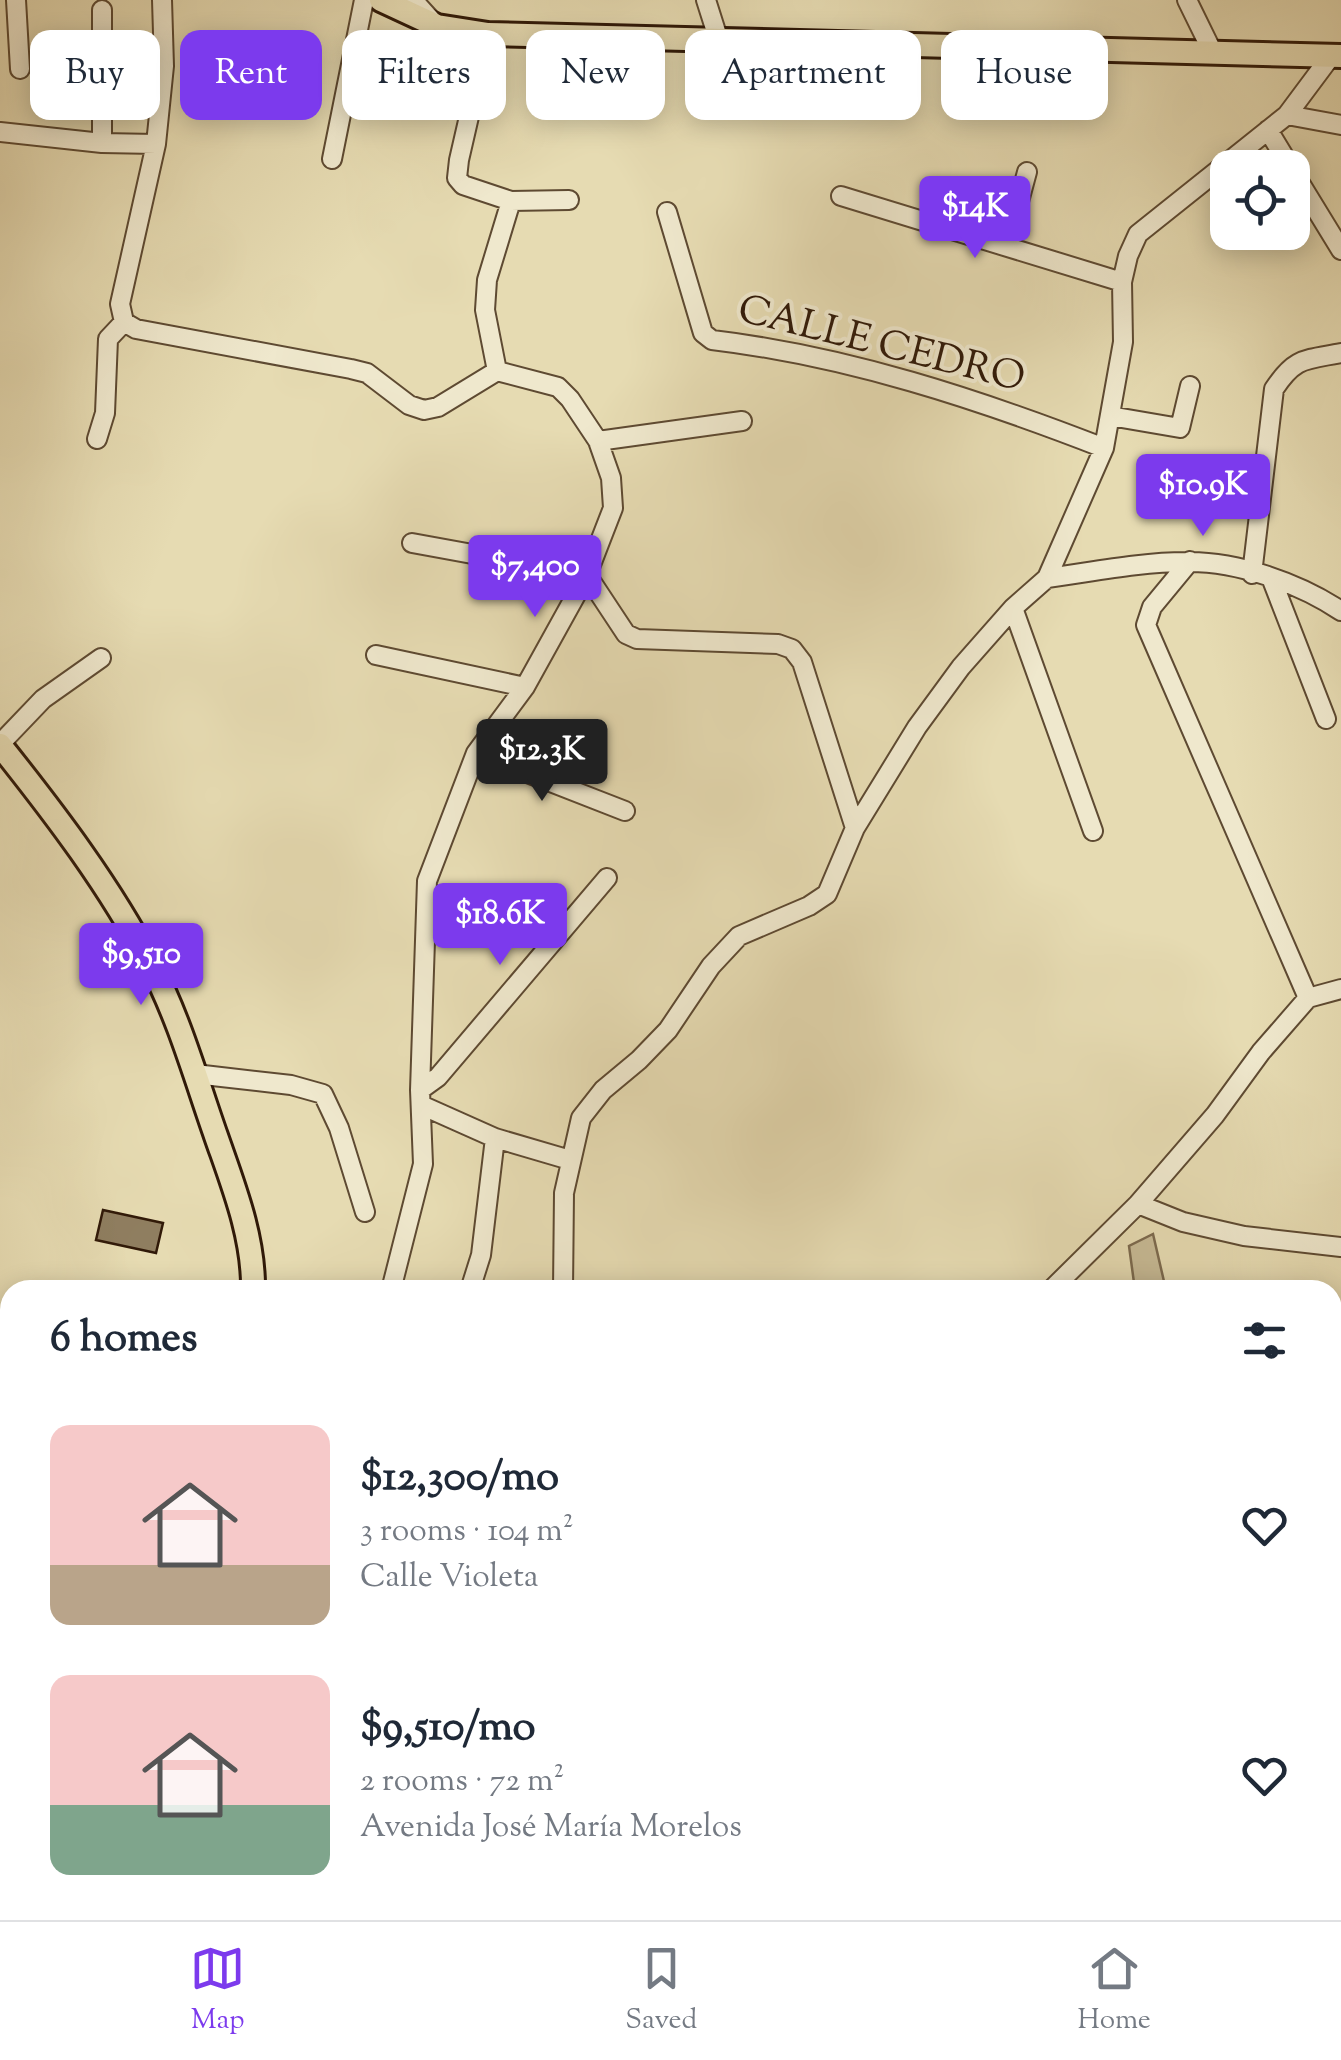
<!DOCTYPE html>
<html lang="en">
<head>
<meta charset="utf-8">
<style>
  :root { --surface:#fff; --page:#f6f6f7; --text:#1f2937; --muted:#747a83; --line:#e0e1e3; --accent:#7c3aed }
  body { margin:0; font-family:"Sorts Mill Goudy",serif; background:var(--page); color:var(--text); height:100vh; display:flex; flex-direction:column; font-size:38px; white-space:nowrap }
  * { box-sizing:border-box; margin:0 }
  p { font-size:32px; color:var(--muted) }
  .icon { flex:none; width:55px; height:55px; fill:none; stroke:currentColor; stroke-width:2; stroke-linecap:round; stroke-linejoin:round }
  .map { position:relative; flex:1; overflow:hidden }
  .side { position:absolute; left:0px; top:1280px; width:1342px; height:640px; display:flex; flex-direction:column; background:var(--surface); border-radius:30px 30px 0 0; box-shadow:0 5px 25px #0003 }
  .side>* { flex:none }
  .top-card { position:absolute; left:30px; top:30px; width:1282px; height:90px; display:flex; gap:20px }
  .fabs { position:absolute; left:1210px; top:150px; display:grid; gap:20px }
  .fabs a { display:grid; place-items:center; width:100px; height:100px; border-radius:20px; background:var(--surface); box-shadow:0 5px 25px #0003; font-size:50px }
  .price { position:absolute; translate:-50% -85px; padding:0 22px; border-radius:10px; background:var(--accent); color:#fff; font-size:32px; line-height:65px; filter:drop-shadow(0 2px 5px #0008) }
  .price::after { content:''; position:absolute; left:50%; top:60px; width:30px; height:22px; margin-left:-15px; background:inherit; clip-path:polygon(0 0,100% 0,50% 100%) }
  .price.active { background:#222; color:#fff }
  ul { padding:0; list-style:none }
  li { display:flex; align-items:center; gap:30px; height:250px; padding:0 50px }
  li span { display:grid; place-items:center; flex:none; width:280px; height:200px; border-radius:20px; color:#555 }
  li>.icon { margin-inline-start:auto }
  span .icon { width:120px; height:120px; fill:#fffc; stroke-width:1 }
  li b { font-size:42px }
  h2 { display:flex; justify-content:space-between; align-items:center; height:120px; padding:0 50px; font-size:42px }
  .pill { padding:0 35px; border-radius:20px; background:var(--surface); box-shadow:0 5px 25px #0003; font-size:35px; line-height:90px }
  .pill.active { background:var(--accent); color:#fff }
  .tab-bar { display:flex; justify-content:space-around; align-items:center; height:140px; border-top:2px solid var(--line); background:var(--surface); font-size:28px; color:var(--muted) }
  .tab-bar a { display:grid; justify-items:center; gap:5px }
  .tab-bar .active { color:var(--accent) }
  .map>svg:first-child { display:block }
  .green { fill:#c7ba95; stroke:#7c6a4e; stroke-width:2.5 }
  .building { fill:#8f7e60; stroke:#301908; stroke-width:2.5 }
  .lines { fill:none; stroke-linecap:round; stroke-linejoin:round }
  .minor-casing { stroke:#5e4a32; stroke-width:22 }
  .major-casing { stroke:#301908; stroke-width:28 }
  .path { stroke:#301908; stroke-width:4; stroke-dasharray:2.5 5; stroke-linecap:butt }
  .minor { stroke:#efe8cd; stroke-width:18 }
  .major { stroke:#e6dbb2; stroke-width:22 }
  .labels { text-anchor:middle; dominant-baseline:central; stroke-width:8; stroke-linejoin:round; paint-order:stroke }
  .street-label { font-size:40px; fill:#301908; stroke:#efe8cd }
</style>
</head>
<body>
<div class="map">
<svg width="1341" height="1920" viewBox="0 0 1341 1920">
  <rect width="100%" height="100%" fill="#e6dbb2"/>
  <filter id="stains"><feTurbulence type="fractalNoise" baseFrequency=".002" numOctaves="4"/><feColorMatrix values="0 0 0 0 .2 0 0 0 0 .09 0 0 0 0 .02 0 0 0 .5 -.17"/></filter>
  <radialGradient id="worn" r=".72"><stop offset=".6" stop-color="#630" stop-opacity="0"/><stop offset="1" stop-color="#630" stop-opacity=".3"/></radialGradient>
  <path class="green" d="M 1153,1234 L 1166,1290 L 1135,1290 L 1129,1246 Z
    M 1341,1613 L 1341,1920 L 1227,1920 L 1234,1910 L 1332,1910 L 1332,1618 Z
    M 488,1910 L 572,1910 L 558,1920 L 486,1920 Z"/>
  <path class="building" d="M 103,1210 L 163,1223 L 156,1253 L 96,1240 Z"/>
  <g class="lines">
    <defs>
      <path id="minor" d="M 16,0 L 20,69
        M 162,0 L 164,66 L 156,144 L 120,304 L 124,322 L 136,329 L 351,369 L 367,373 L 409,405 L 424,410 L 438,407 L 497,371
        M 413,0 L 433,22
        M 706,0 L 719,41
        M 1187,0 L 1212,51
        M 102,10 L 102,143
        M 1287,115 L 1341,125
        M 1268,130 L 1291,168
        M 0,132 L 102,143 L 156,144
        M 332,159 L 364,0
        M 1292,170 L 1341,250
        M 841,196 L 1122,282
        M 511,201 L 569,200
        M 667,212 L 703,333 L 712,340 C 847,356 978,399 1104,448
        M 1007,246 L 1027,172
        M 1110,416 L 1180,428 L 1190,386
        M 97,439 L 105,413 L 108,339 L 124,322
        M 598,441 L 742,421
        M 412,543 L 587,575 L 626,634 L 637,639 L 778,644 L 792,649 L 802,662 L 855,828
        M 1190,561 L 1152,607 L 1146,625 L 1308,998
        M 1252,574 L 1274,389 C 1295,357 1305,360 1341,353
        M 1047,578 C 1092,572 1140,562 1186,562 C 1237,561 1299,583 1341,611
        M 1272,580 L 1326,719
        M 1013,608 L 1093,831
        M 376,655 L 525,687
        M 0,744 L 43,699 L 101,658
        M 476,753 L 625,811
        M 195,1074 L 291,1085 L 323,1094 L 339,1128 L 365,1212
        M 420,1090 L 438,1077 L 607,878
        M 421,1105 L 495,1138 L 570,1160
        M 1138,1204 L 1183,1222 L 1244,1236 L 1341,1247
        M 391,1290 L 423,1164 L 420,1090 L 427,881 L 476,753 L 525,687 L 587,575 L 613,508 L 611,478 L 598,441 L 570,399 L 558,387 L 497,371 L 485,310 L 487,280 L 511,201 L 463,185 L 457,178 L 459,160 L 488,34
        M 470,1290 L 481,1255 L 495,1138
        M 563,1290 L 564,1193 L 581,1118 L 603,1090 L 639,1060 L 668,1030 L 711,966 L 739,936 L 809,906 L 827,894 L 855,828 L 917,727 L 961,667 L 1013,608 L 1047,578 L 1104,448 L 1123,342 L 1122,282 L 1128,256 L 1138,234 L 1287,115 L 1331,56
        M 1051,1290 L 1138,1204 L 1215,1115 L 1261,1052 L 1308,998 L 1341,989
        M 1332,1397 L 1341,1399
        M 0,1459 L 10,1459
        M 1332,1527 L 1341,1494
        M 0,1823 L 10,1793
        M 637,1919 L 669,1910
        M 273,1920 L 274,1910
        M 388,1920 L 390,1910"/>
      <path id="major" d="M 381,0 L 437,26 L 488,34 L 1341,56
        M 0,745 C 55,814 110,886 151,965 C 179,1018 196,1079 216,1136 C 233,1185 254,1237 253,1290
        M 0,1495 L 10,1495"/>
    </defs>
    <use href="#minor" class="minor-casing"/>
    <use href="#major" class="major-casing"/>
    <path class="path" d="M 0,1728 L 10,1727"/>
    <use href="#minor" class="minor"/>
    <use href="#major" class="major"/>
  </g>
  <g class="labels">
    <g class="street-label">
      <text transform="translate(881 346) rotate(14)">CALLE CEDRO</text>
    </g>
  </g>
  <rect width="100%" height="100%" filter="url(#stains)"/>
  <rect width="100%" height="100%" fill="url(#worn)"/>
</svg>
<div class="fabs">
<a><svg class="icon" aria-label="locate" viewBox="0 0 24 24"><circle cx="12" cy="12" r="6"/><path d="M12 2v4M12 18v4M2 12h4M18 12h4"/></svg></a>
</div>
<b class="price" style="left:975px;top:261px">$14K</b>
<b class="price" style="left:1203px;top:539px">$10.9K</b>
<b class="price" style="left:535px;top:620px">$7,400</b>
<b class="price active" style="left:542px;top:804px">$12.3K</b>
<b class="price" style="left:500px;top:968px">$18.6K</b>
<b class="price" style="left:141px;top:1008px">$9,510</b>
<div class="top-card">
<a class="pill">Buy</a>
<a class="pill active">Rent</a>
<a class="pill">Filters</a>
<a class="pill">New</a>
<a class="pill">Apartment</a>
<a class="pill">House</a>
</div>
<section class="side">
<h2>6 homes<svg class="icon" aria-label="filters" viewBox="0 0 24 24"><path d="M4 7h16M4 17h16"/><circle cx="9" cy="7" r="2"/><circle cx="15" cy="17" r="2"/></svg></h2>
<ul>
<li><span style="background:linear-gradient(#f6c9c9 70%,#b9a48a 0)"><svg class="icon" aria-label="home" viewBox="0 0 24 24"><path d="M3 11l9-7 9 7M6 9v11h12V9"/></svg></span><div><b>$12,300/mo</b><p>3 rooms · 104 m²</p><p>Calle Violeta</p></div><svg class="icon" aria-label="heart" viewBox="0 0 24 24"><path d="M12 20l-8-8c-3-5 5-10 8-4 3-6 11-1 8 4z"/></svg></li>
<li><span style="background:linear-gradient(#f6c9c9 65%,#7fa58c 0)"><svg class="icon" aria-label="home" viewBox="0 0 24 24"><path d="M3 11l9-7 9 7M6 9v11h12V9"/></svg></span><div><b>$9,510/mo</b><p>2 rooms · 72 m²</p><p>Avenida José María Morelos</p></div><svg class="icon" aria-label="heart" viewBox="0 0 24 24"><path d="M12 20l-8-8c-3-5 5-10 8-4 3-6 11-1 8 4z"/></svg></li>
</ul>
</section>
</div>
<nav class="tab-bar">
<a class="active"><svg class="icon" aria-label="map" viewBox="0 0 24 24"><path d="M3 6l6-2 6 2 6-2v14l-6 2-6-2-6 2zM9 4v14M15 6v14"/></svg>Map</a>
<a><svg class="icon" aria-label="saved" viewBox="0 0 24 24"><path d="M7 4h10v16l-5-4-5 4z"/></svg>Saved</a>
<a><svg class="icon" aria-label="home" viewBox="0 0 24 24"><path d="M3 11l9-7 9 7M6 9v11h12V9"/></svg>Home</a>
</nav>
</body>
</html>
